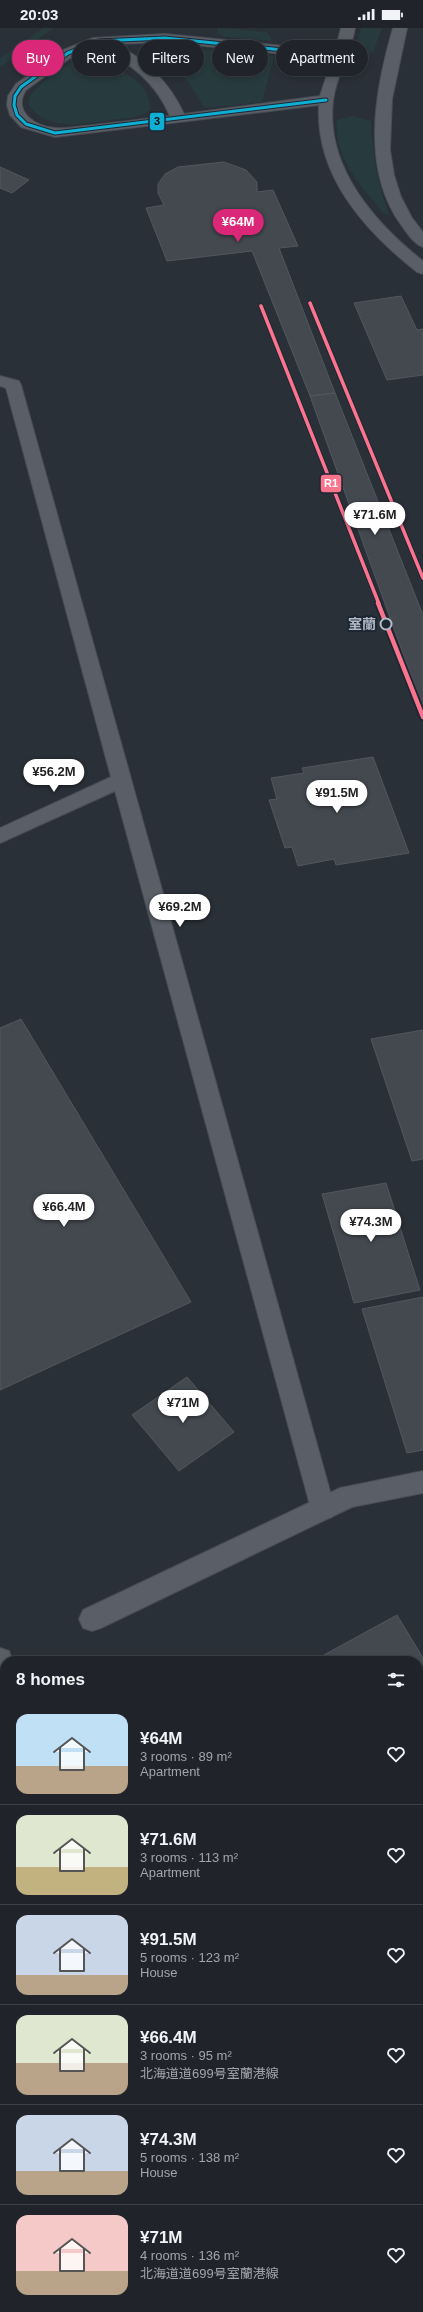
<!DOCTYPE html>
<html lang="en">
<head>
<meta charset="utf-8">
<style>
  :root { --surface:#20242a; --page:#2d3036; --text:#f1f3f6; --muted:#a2a4a8; --line:#3d4147; --accent:#db2777 }
  body { margin:0; font-family:Arial,"Noto Sans JP",sans-serif; background:var(--page); color:var(--text); height:100vh; display:flex; flex-direction:column; font-size:15px; white-space:nowrap }
  * { box-sizing:border-box; margin:0 }
  p { font-size:13px; color:var(--muted) }
  .icon { flex:none; width:22px; height:22px; fill:none; stroke:currentColor; stroke-width:2; stroke-linecap:round; stroke-linejoin:round }
  .map { position:relative; flex:1; overflow:hidden }
  .details { position:absolute; left:0px; top:1628px; width:423px; height:656px; display:flex; flex-direction:column; background:var(--surface); border-radius:16px 16px 0 0; box-shadow:0 2px 6px #0003,0 0 0 1px var(--line) }
  .details>* { flex:none }
  .hud { position:absolute; left:12px; top:12px; width:399px; height:36px; display:flex; gap:8px }
  .price { position:absolute; translate:-50% -34px; padding:0 9px; border-radius:14px; background:#fff; color:#222; font-size:13px; line-height:26px; filter:drop-shadow(0 1px 2px #0008) }
  .price::after { content:''; position:absolute; left:50%; top:24px; width:12px; height:9px; margin-left:-6px; background:inherit; clip-path:polygon(0 0,100% 0,50% 100%) }
  .price.current { background:var(--accent); color:#fff }
  ul { padding:0; list-style:none }
  li { display:flex; align-items:center; gap:12px; height:100px; padding:0 16px }
  li+li { border-top:1px solid var(--line) }
  li span { display:grid; place-items:center; flex:none; width:112px; height:80px; border-radius:12px; color:#555 }
  li>.icon { margin-inline-start:auto }
  span .icon { width:48px; height:48px; fill:#fffc; stroke-width:1 }
  li b { font-size:17px }
  h2 { display:flex; justify-content:space-between; align-items:center; height:48px; padding:0 16px; font-size:17px }
  .tag { padding:0 14px; border-radius:18px; background:var(--surface); box-shadow:0 2px 6px #0003,0 0 0 1px var(--line); font-size:14px; line-height:36px }
  .tag.current { background:var(--accent); color:#fff }
  .status { display:flex; justify-content:space-between; align-items:center; height:28px; padding:0 20px; background:var(--surface); direction:ltr }
  .status svg { height:11px; fill:currentColor }
  .map>svg:first-child { display:block }
  .green { fill:#273a3e }
  .building { fill:#444950; stroke:#52575f }
  .lines { fill:none; stroke-linecap:round; stroke-linejoin:round }
  .service-casing { stroke:#484c53; stroke-width:2 }
  .minor-casing { stroke:#484c53; stroke-width:2 }
  .tertiary-casing { stroke:#484c53; stroke-width:2 }
  .secondary-casing { stroke:#484c53; stroke-width:2 }
  .service { fill:#5a5e66; fill-rule:evenodd }
  .minor { fill:#5a5e66; fill-rule:evenodd }
  .tertiary { fill:#5a5e66; fill-rule:evenodd }
  .secondary { fill:#595d64; fill-rule:evenodd }
  .bus-1-casing { stroke:#1d2633; stroke-width:5 }
  .bus-1 { stroke:#0dafd3; stroke-width:3 }
  .rail-1-far1-casing { stroke:#1d2633; stroke-width:5.5 }
  .rail-1-casing { stroke:#1d2633; stroke-width:8 }
  .rail-1-far1 { stroke:#fc738d; stroke-width:3.5 }
  .rail-1 { stroke:#fc738d; stroke-width:4.5 }
  .stop-dot { fill:#1d2633; stroke:#b4bcc9; stroke-width:2 }
  .labels { text-anchor:middle; dominant-baseline:central; stroke-width:4; stroke-linejoin:round; paint-order:stroke }
  .stop-label { font-size:14px; font-weight:bold; fill:#b4bcc9; stroke:#1d2633; text-anchor:end }
  .line-badge { stroke:#1d2633; stroke-width:1.5 }
  .badge-label { font-size:11px; text-anchor:middle; font-weight:bold; fill:#fff }
  .pale-badge-label { font-size:11px; text-anchor:middle; font-weight:bold; fill:#111 }
</style>
</head>
<body>
<div class="status"><b>20:03</b><svg viewBox="0 0 49 12"><path d="M0 12V9h3v3zM5 12V6h3v6zM10 12V3h3v9zM15 12V0h3v12zM26 1h20v11H26zM47 4h2v5h-2z"/></svg></div>
<div class="map">
<svg width="423" height="2284" viewBox="0 0 423 2284">
  <rect width="100%" height="100%" fill="#2a3038"/>
  <path class="green" d="M 43,0 L 54,0 L 0,39 L 0,30 Z
    M 217,0 C 234,0 250,3 267,4 L 273,13 L 224,9 L 217,5 Z
    M 361,0 L 382,0 L 373,24 L 365,27 L 355,22 Z
    M 156,18 L 274,28 L 262,74 L 205,80 C 189,54 175,30 144,23 L 148,19 Z
    M 90,31 C 113,38 152,51 150,82 C 140,91 125,90 112,92 C 84,96 46,104 28,76 L 30,67 L 45,52 L 75,32 Z
    M 353,88 L 371,93 C 372,126 378,156 389,187 L 383,185 C 361,158 333,129 337,92 Z"/>
  <path class="building" d="M 224,134 L 246,142 L 257,154 L 257,164 L 273,162 L 298,218 L 279,220 L 335,365 L 310,368 L 252,223 L 167,233 L 146,180 L 164,177 L 158,165 L 158,156 L 165,146 L 178,139 Z
    M 0,139 L 29,152 L 12,165 L 0,160 Z
    M 401,268 L 417,302 L 423,301 L 423,347 L 387,352 L 354,275 Z
    M 335,365 L 423,587 L 423,681 L 310,368 Z
    M 373,729 L 409,825 L 336,837 L 334,831 L 298,838 L 292,819 L 285,820 L 269,772 L 277,771 L 271,750 L 304,745 L 302,740 Z
    M 21,991 L 191,1274 L 0,1362 L 0,1000 Z
    M 423,1002 L 423,1131 L 412,1133 L 371,1011 Z
    M 386,1155 L 420,1262 L 354,1275 L 322,1166 Z
    M 423,1269 L 423,1422 L 407,1425 L 362,1281 Z
    M 187,1349 L 234,1404 L 179,1443 L 132,1387 Z
    M 397,1587 L 423,1630 L 423,2238 L 418,2229 L 418,1633 L 313,1633 Z"/>
  <g class="lines">
    <defs>
      <path id="service" d="M 423,1443 L 423,1465 L 352,1479 L 101,1600 L 92,1603 L 83,1600 L 79,1591 L 83,1582 L 340,1460 Z"/>
      <path id="minor" d="M 341,0 L 355,0 C 351,25 336,47 333,73 C 325,139 375,195 423,233 L 423,246 L 417,244 C 365,203 315,148 319,77 L 55,109 L 21,99 L 10,87 L 7,77 L 8,68 L 16,56 L 63,22 L 93,10 L 165,6 L 335,23 ZM 165,14 L 332,31 L 320,68 L 184,86 C 169,54 147,32 115,16 ZM 97,18 C 130,35 155,53 170,88 C 142,91 113,95 84,98 C 75,99 65,101 56,100 C 36,99 12,84 26,62 L 73,28 Z
        M 393,0 L 407,0 L 392,71 L 390,122 L 394,147 L 401,169 L 412,190 L 423,204 L 423,219 C 414,216 407,205 402,198 C 360,141 375,62 393,0 Z"/>
      <path id="tertiary" d="M 0,348 L 19,353 L 21,357 L 335,1481 L 332,1489 L 323,1492 L 314,1489 L 311,1481 L 115,763 L 0,815 L 0,800 L 111,749 L 6,360 L 0,358 Z"/>
      <path id="secondary" d="M 0,1620 L 9,1623 L 13,1633 L 5,1633 L 5,1655 L 0,1653 Z
        M 0,1899 L 5,1901 L 5,1938 L 0,1936 Z
        M 149,2279 L 179,2279 L 181,2284 L 151,2284 Z
        M 290,2279 L 321,2279 L 323,2284 L 292,2284 Z"/>
    </defs>
    <use href="#service" class="service-casing"/>
    <use href="#minor" class="minor-casing"/>
    <use href="#tertiary" class="tertiary-casing"/>
    <use href="#secondary" class="secondary-casing"/>
    <use href="#service" class="service"/>
    <use href="#minor" class="minor"/>
    <use href="#tertiary" class="tertiary"/>
    <use href="#secondary" class="secondary"/>
    <defs>
      <path id="bus-1" d="M 326,72 L 55,105 L 26,96 L 17,87 L 14,77 L 15,68 L 21,59 L 68,25 L 98,13 L 165,10 L 341,28"/>
    </defs>
    <use href="#bus-1" class="bus-1-casing"/>
    <use href="#bus-1" class="bus-1"/>
    <defs>
      <path id="rail-1-far1" d="M 310,275 L 423,550
        M 261,278 L 379,576"/>
      <path id="rail-1" d="M 378,575 L 423,689"/>
    </defs>
    <use href="#rail-1-far1" class="rail-1-far1-casing"/>
    <use href="#rail-1" class="rail-1-casing"/>
    <use href="#rail-1-far1" class="rail-1-far1"/>
    <use href="#rail-1" class="rail-1"/>
  </g>
  <circle class="stop-dot" cx="386" cy="596" r="5.5"/>
  <g class="labels">
    <g class="stop-label">
      <text x="376" y="596">室蘭</text>
    </g>
  </g>
  <g class="line-badge">
    <rect x="149" y="84" width="16" height="19" rx="4" fill="#0dafd3"/>
    <rect x="320" y="446" width="22" height="19" rx="4" fill="#fc738d"/>
  </g>
  <g class="badge-label">
    <text x="331" y="459">R1</text>
  </g>
  <g class="pale-badge-label">
    <text x="157" y="97">3</text>
  </g>
</svg>
<b class="price current" style="left:238px;top:215px">¥64M</b>
<b class="price" style="left:375px;top:508px">¥71.6M</b>
<b class="price" style="left:54px;top:765px">¥56.2M</b>
<b class="price" style="left:337px;top:786px">¥91.5M</b>
<b class="price" style="left:180px;top:900px">¥69.2M</b>
<b class="price" style="left:64px;top:1200px">¥66.4M</b>
<b class="price" style="left:371px;top:1215px">¥74.3M</b>
<b class="price" style="left:183px;top:1396px">¥71M</b>
<div class="hud">
<a class="tag current">Buy</a>
<a class="tag">Rent</a>
<a class="tag">Filters</a>
<a class="tag">New</a>
<a class="tag">Apartment</a>
</div>
<section class="details">
<h2>8 homes<svg class="icon" aria-label="filters" viewBox="0 0 24 24"><path d="M4 7h16M4 17h16"/><circle cx="9" cy="7" r="2"/><circle cx="15" cy="17" r="2"/></svg></h2>
<ul>
<li><span style="background:linear-gradient(#bfe0f5 65%,#b9a48a 0)"><svg class="icon" aria-label="home" viewBox="0 0 24 24"><path d="M3 11l9-7 9 7M6 9v11h12V9"/></svg></span><div><b>¥64M</b><p>3 rooms · 89 m²</p><p>Apartment</p></div><svg class="icon" aria-label="heart" viewBox="0 0 24 24"><path d="M12 20l-8-8c-3-5 5-10 8-4 3-6 11-1 8 4z"/></svg></li>
<li><span style="background:linear-gradient(#dfe7d0 65%,#c2b280 0)"><svg class="icon" aria-label="home" viewBox="0 0 24 24"><path d="M3 11l9-7 9 7M6 9v11h12V9"/></svg></span><div><b>¥71.6M</b><p>3 rooms · 113 m²</p><p>Apartment</p></div><svg class="icon" aria-label="heart" viewBox="0 0 24 24"><path d="M12 20l-8-8c-3-5 5-10 8-4 3-6 11-1 8 4z"/></svg></li>
<li><span style="background:linear-gradient(#c9d6e8 75%,#b9a48a 0)"><svg class="icon" aria-label="home" viewBox="0 0 24 24"><path d="M3 11l9-7 9 7M6 9v11h12V9"/></svg></span><div><b>¥91.5M</b><p>5 rooms · 123 m²</p><p>House</p></div><svg class="icon" aria-label="heart" viewBox="0 0 24 24"><path d="M12 20l-8-8c-3-5 5-10 8-4 3-6 11-1 8 4z"/></svg></li>
<li><span style="background:linear-gradient(#dfe7d0 60%,#b9a48a 0)"><svg class="icon" aria-label="home" viewBox="0 0 24 24"><path d="M3 11l9-7 9 7M6 9v11h12V9"/></svg></span><div><b>¥66.4M</b><p>3 rooms · 95 m²</p><p>北海道道699号室蘭港線</p></div><svg class="icon" aria-label="heart" viewBox="0 0 24 24"><path d="M12 20l-8-8c-3-5 5-10 8-4 3-6 11-1 8 4z"/></svg></li>
<li><span style="background:linear-gradient(#c9d6e8 70%,#b9a48a 0)"><svg class="icon" aria-label="home" viewBox="0 0 24 24"><path d="M3 11l9-7 9 7M6 9v11h12V9"/></svg></span><div><b>¥74.3M</b><p>5 rooms · 138 m²</p><p>House</p></div><svg class="icon" aria-label="heart" viewBox="0 0 24 24"><path d="M12 20l-8-8c-3-5 5-10 8-4 3-6 11-1 8 4z"/></svg></li>
<li><span style="background:linear-gradient(#f6c9c9 70%,#b9a48a 0)"><svg class="icon" aria-label="home" viewBox="0 0 24 24"><path d="M3 11l9-7 9 7M6 9v11h12V9"/></svg></span><div><b>¥71M</b><p>4 rooms · 136 m²</p><p>北海道道699号室蘭港線</p></div><svg class="icon" aria-label="heart" viewBox="0 0 24 24"><path d="M12 20l-8-8c-3-5 5-10 8-4 3-6 11-1 8 4z"/></svg></li>
</ul>
</section>
</div>
</body>
</html>
